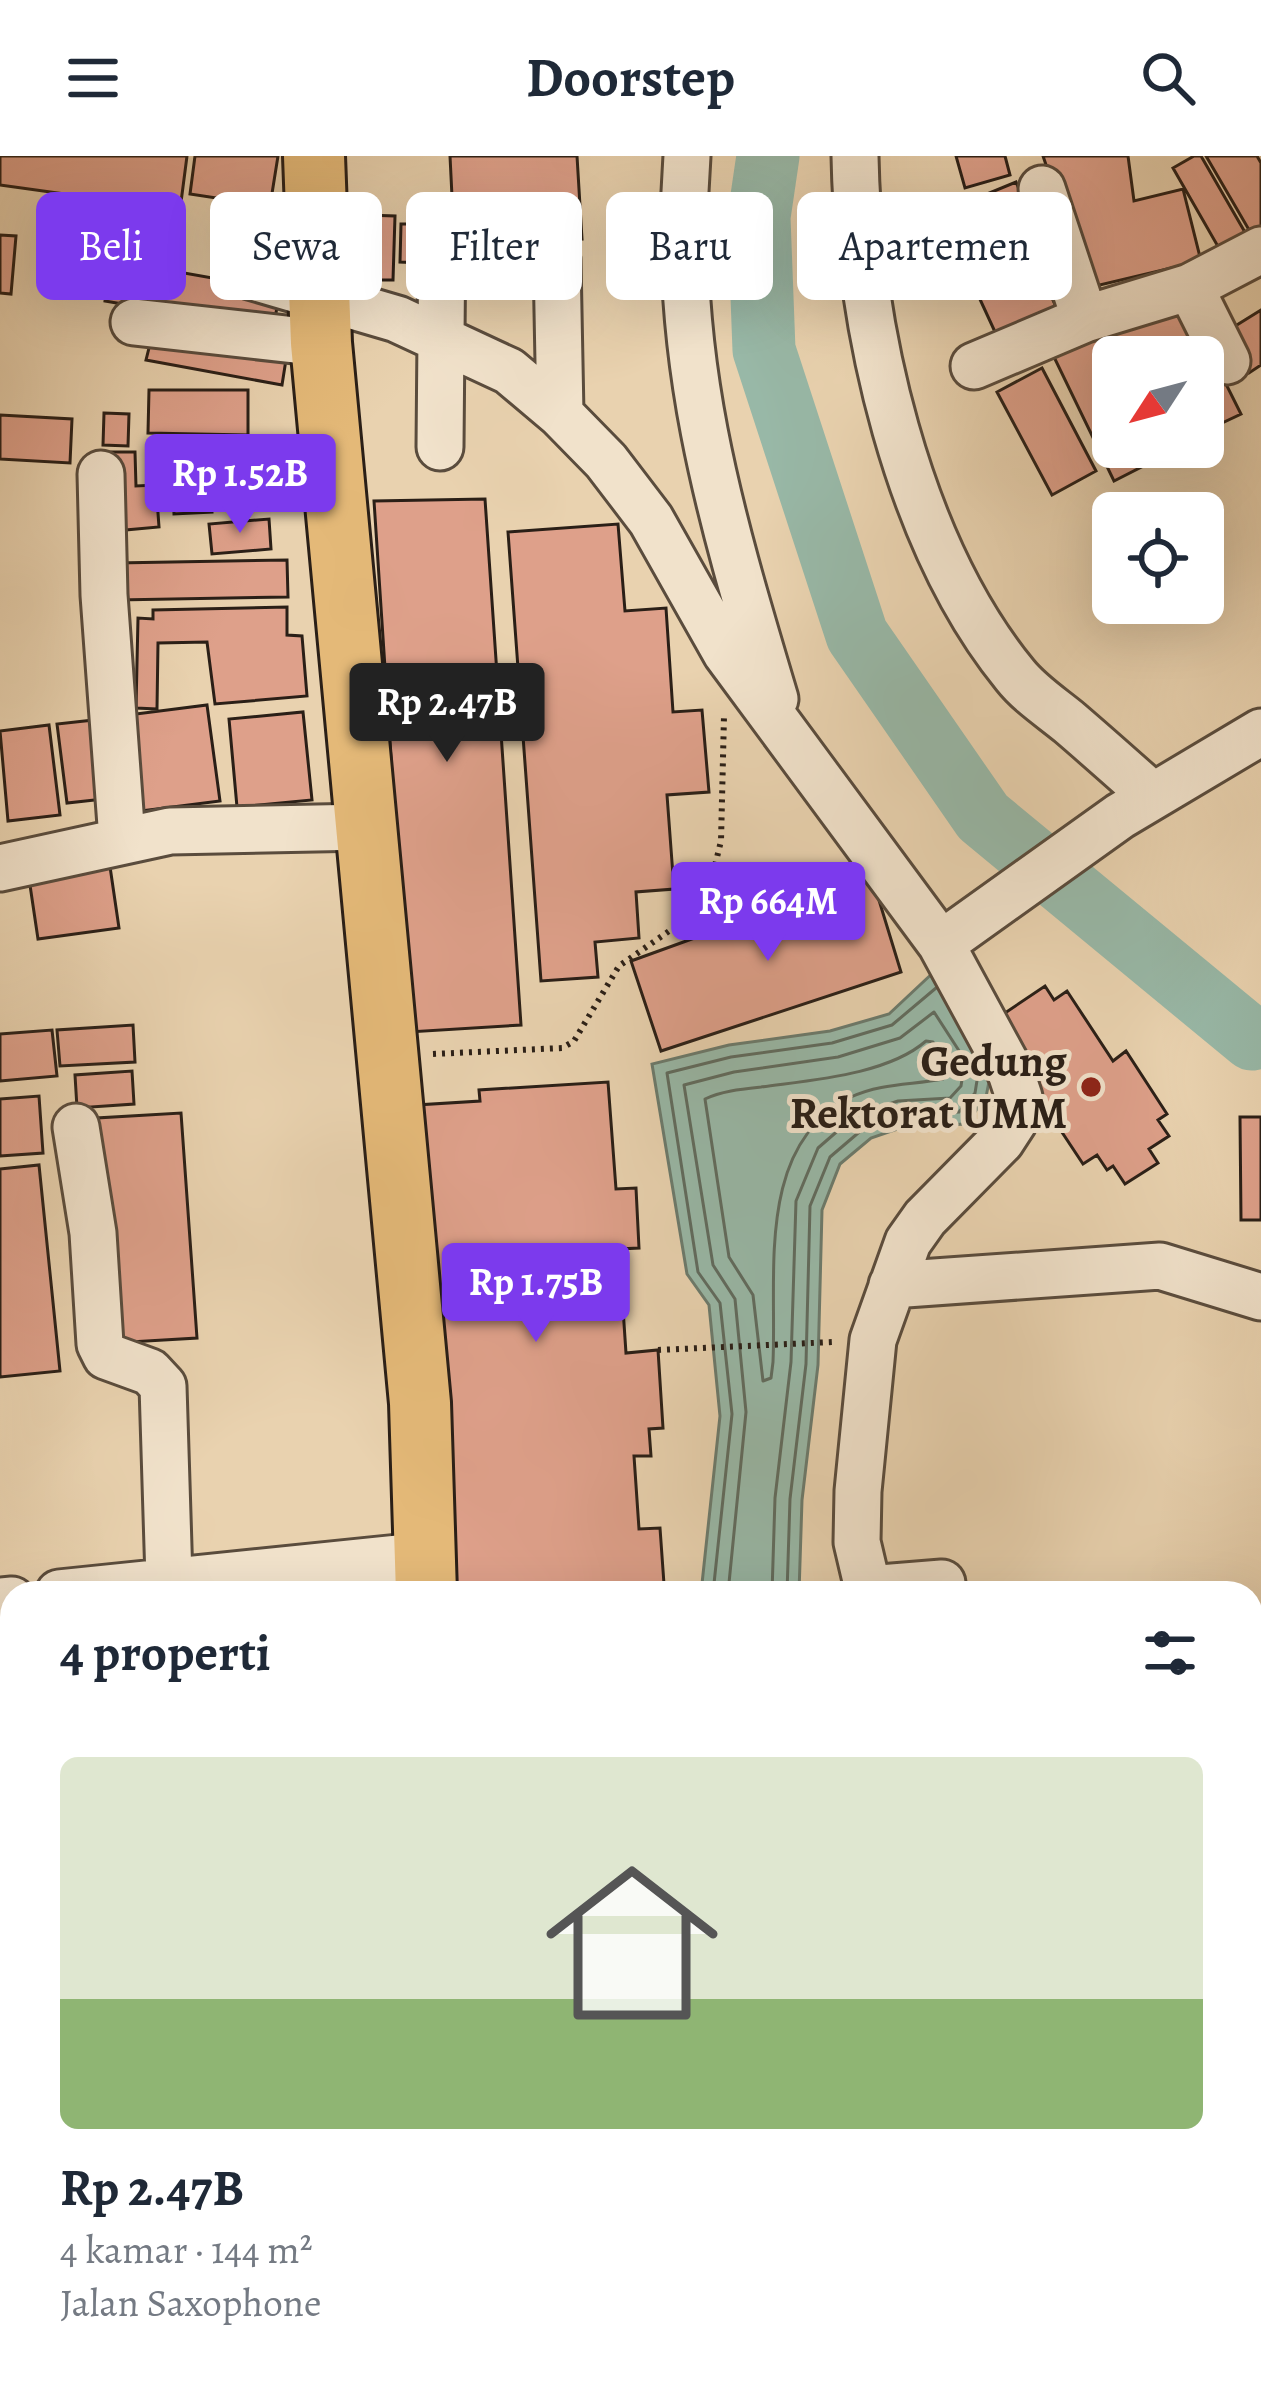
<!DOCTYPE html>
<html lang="id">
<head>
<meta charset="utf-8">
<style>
  :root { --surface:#fff; --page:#f6f6f7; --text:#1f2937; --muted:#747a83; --accent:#7c3aed }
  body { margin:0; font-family:Alegreya,serif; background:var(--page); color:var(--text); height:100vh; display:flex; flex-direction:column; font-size:45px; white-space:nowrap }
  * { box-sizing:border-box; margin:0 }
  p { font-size:39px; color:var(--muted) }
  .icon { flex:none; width:66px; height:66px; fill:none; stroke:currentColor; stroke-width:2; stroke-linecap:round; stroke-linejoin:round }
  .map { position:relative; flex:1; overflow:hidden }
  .panel { position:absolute; left:0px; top:1425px; width:1263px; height:804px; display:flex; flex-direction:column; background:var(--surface); border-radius:36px 36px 0 0; box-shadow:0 12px 48px #0002 }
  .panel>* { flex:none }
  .top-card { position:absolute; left:36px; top:36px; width:1191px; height:108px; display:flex; gap:24px }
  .needle { width:78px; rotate:234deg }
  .fabs { position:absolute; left:1092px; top:180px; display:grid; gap:24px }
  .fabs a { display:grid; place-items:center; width:132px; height:132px; border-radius:18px; background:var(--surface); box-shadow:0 12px 48px #0002; font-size:60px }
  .price { position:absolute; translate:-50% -102px; padding:0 27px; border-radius:12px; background:var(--accent); color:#fff; font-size:39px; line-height:78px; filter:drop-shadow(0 3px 6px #0008) }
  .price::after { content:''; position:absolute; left:50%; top:72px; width:36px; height:27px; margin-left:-18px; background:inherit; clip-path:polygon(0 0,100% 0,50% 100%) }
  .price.on { background:#222; color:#fff }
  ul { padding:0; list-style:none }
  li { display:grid; align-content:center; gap:24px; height:636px; padding:0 60px }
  li span { display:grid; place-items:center; height:372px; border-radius:18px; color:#555 }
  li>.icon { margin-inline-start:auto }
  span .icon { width:216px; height:216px; fill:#fffc; stroke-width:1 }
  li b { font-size:51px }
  h2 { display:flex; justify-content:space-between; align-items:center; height:144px; padding:0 60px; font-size:51px }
  .tag { padding:0 42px; border-radius:18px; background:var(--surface); box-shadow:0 12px 48px #0002; font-size:42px; line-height:108px }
  .tag.on { background:var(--accent); color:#fff }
  header { display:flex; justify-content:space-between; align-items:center; height:156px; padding:0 60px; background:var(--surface); font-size:54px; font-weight:700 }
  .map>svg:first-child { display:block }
  .water { fill:#98b8a7; stroke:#6c7b6d; stroke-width:3 }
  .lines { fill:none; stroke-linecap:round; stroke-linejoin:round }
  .shore { stroke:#616c5f; stroke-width:3 }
  .river { stroke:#98b8a7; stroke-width:63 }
  .building { fill:#dea08a; stroke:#2a1f17; stroke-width:3 }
  .minor-casing { stroke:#5a4c3d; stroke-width:51 }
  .major-casing { stroke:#2a1f17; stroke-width:66 }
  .path { stroke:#2a1f17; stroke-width:6; stroke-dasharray:3 6; stroke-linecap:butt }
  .minor { stroke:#f1e2cb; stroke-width:45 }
  .major { stroke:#e4b978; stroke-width:60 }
  .poi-dot { fill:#8f2418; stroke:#f1e2cb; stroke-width:4.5 }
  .labels { text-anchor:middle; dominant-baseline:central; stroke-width:10; stroke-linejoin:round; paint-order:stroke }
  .poi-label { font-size:45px; font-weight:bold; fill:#2a1f17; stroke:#f1e2cb; text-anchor:end }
</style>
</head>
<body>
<header><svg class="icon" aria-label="menu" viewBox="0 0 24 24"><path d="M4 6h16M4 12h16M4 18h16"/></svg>Doorstep<svg class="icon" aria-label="search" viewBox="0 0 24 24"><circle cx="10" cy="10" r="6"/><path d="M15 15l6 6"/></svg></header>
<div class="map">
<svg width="1261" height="2229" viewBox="0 0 1261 2229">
  <rect width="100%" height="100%" fill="#e9d2af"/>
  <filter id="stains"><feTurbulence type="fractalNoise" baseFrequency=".00167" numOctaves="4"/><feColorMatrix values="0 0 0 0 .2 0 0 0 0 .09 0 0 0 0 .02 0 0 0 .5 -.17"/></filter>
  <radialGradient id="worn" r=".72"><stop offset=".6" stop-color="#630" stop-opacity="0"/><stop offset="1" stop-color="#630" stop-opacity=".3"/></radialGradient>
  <path class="water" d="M 937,813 L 994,900 L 986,941 L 966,968 L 903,971 L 871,982 L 840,1008 L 822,1054 L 818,1209 L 802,1344 L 799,1437 L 701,1437 L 720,1260 L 709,1149 L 687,1118 L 652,908 L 729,889 L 830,875 L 889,858 Z"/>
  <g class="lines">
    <path class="shore" d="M 926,885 L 933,886 L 946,907 L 943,923 C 912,929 881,927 851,941 C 755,989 777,1118 773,1206 L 771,1222 L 763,1225 L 753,1139 L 729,1101 L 705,943 C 721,935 742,933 761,931 C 811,924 887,919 926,885 Z
      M 713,1437 L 732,1258 L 720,1147 L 698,1116 L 667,917 L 731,901 L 832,887 L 892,869 L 936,832
      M 728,1437 L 746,1256 L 735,1143 L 713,1109 L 684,929 L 734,916 L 838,901 L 900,882 L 934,856 L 965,904 L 961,930 L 950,942 L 898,945 L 856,959 L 818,992 L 796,1045 L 791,1206 L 775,1342 L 772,1437
      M 787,1437 L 790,1343 L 806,1208 L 810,1050 L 830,1001 L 864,972 L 901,959 L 959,956 L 975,937 L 979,912"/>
    <path class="river" d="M 768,0 L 759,61 L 764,194 L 857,479 L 983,661 L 1252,883 L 1261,881
      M 1251,2081 L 1261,2069"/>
  </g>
  <path class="building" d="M 0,0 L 187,0 L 180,54 L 0,29 Z
    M 195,0 L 278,0 L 270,50 L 190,38 Z
    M 450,0 L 577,0 L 582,83 L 545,85 L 545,93 L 510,95 L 509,79 L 454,81 Z
    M 956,0 L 1005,0 L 1010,19 L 965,32 Z
    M 1043,0 L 1128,0 L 1134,45 L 1183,33 L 1201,105 L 1083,133 L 1068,73 Z
    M 1194,0 L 1201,0 L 1246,78 L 1220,94 L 1173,12 Z
    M 1206,0 L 1257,0 L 1261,7 L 1261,76 L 1252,79 Z
    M 1016,26 L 1034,70 L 977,93 L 960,49 Z
    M 366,59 L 395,60 L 393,124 L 365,124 Z
    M 401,68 L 423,68 L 422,107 L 400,106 Z
    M 0,79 L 16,80 L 11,138 L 0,137 Z
    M 111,104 L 280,134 L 273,174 L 105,145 Z
    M 1039,113 L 1061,162 L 1001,189 L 978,139 Z
    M 1181,138 L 1241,258 L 1203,276 L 1203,201 L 1117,201 L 1105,176 Z
    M 1261,154 L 1261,209 L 1249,217 L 1224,177 Z
    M 154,172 L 288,191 L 282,229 L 146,204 Z
    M 1097,178 L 1113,211 L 1113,291 L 1151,291 L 1157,303 L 1114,325 L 1053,199 Z
    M 1042,212 L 1096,315 L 1052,339 L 997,236 Z
    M 149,234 L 248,234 L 248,279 L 148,277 Z
    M 104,257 L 129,258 L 128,290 L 103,289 Z
    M 0,259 L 72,263 L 70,307 L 0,303 Z
    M 201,288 L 202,323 L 165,323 L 165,289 Z
    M 112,296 L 135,296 L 136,330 L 156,329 L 159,371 L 114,375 Z
    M 281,306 L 284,348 L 227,352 L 223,310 Z
    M 211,334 L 212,356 L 174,358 L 173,337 Z
    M 485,343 L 521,869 L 409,876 L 374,345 Z
    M 269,363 L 271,393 L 212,398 L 209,368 Z
    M 618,368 L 625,455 L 666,452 L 673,556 L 702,554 L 709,636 L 667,639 L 674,733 L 636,736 L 639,782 L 595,786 L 598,821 L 541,825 L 508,376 Z
    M 287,404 L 288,441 L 117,444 L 116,407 Z
    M 287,451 L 287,479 L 302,480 L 307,540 L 215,548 L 207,486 L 158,487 L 157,553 L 136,552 L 138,462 L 153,463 L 153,454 Z
    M 207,549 L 220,645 L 141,655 L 128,559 Z
    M 303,556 L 312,644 L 237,651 L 229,563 Z
    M 103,563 L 113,642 L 67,647 L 57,568 Z
    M 49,569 L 60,659 L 8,665 L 0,575 Z
    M 108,697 L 119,772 L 38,783 L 27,709 Z
    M 871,718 L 901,816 L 661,895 L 631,805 Z
    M 1045,830 L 1054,844 L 1067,835 L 1113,905 L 1126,895 L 1167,958 L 1158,964 L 1169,980 L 1149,993 L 1158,1007 L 1125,1028 L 1113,1010 L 1107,1014 L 1097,999 L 1083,1008 L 1003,887 L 1002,859 Z
    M 133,869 L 135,906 L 60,910 L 57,874 Z
    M 52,874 L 57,920 L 0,925 L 0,878 Z
    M 132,915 L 134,948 L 77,952 L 75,919 Z
    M 608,926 L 616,1033 L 636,1032 L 639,1092 L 619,1093 L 626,1197 L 658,1194 L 663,1272 L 649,1273 L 651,1300 L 634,1300 L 639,1373 L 660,1372 L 664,1428 L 643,1429 L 644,1437 L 450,1437 L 417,949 L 480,945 L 479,934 Z
    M 39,940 L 43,997 L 0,1000 L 0,943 Z
    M 181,957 L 197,1182 L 113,1187 L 97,962 Z
    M 1240,961 L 1261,961 L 1261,1064 L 1241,1064 Z
    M 39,1009 L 60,1215 L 0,1221 L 0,1013 Z
    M 12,1732 L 12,1804 L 0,1805 L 0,1734 Z"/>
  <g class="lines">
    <defs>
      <path id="minor" d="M 687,0 C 672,199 719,356 775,543
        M 855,0 C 858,168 907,387 1015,519 C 1030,538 1052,552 1070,567 C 1098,591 1126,616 1153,640
        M 1042,33 L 1085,163
        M 557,104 L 560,258
        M 250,120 L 397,163 L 509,215 L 560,258 L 606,305 L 651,364 L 726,497 L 941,788 L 1011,917 L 1019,941 L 1014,965 L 1001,985 L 925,1062 L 908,1086 L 873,1184 L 858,1335 L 857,1386 L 869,1437
        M 1190,131 L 1227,205
        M 134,166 L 321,187
        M 974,210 L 1085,163 L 1190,131 L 1261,94
        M 440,291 L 442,71
        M 101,318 L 104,439 L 122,683
        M 0,712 L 170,675 L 366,671
        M 941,788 L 1120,660 L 1261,576
        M 76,971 L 93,1077 L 100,1188 L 106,1200 L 150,1216 L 163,1230 L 169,1423
        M 892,1129 L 1160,1110 L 1261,1141
        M 868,1433 L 942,1427
        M 59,1437 L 428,1399
        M 0,1445 L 12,1444
        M 1251,1545 L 1261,1542
        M 1251,1831 L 1261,1817
        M 0,2104 L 12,2102
        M 1144,2217 L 1173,2229
        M 943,2229 L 943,2217
        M 1252,2229 L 1261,2220"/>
      <path id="major" d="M 314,0 L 321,187 L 420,1247 L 426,1437
        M 559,2217 L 561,2229"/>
    </defs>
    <use href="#minor" class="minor-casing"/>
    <use href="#major" class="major-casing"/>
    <path class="path" d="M 433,898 L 562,892 L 574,885 L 619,810 L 705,750 L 721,685 L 724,560
      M 658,1194 L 833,1186"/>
    <use href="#minor" class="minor"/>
    <use href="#major" class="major"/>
  </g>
  <circle class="poi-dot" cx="1091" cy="931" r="12"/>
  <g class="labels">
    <g class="poi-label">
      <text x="1067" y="905">Gedung<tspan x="1067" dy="52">Rektorat UMM</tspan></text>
    </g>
  </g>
  <rect width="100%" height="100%" filter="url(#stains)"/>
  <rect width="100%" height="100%" fill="url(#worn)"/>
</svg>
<div class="fabs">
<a><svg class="needle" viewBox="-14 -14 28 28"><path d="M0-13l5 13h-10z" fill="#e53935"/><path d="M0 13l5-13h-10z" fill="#747a83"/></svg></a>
<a><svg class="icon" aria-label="locate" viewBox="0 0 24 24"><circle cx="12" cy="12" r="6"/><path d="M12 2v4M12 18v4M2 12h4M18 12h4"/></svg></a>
</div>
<b class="price" style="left:240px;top:380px">Rp 1.52B</b>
<b class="price on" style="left:447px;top:609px">Rp 2.47B</b>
<b class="price" style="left:768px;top:808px">Rp 664M</b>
<b class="price" style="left:536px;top:1189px">Rp 1.75B</b>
<div class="top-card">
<a class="tag on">Beli</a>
<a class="tag">Sewa</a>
<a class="tag">Filter</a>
<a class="tag">Baru</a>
<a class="tag">Apartemen</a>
</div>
<section class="panel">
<h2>4 properti<svg class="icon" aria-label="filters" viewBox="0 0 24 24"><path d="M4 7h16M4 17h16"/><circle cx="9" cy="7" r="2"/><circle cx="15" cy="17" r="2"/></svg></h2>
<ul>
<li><span style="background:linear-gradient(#dfe7d0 65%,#8fb573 0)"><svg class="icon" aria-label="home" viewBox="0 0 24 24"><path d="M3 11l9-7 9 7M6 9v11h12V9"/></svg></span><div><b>Rp 2.47B</b><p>4 kamar · 144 m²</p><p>Jalan Saxophone</p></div></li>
</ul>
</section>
</div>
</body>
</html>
